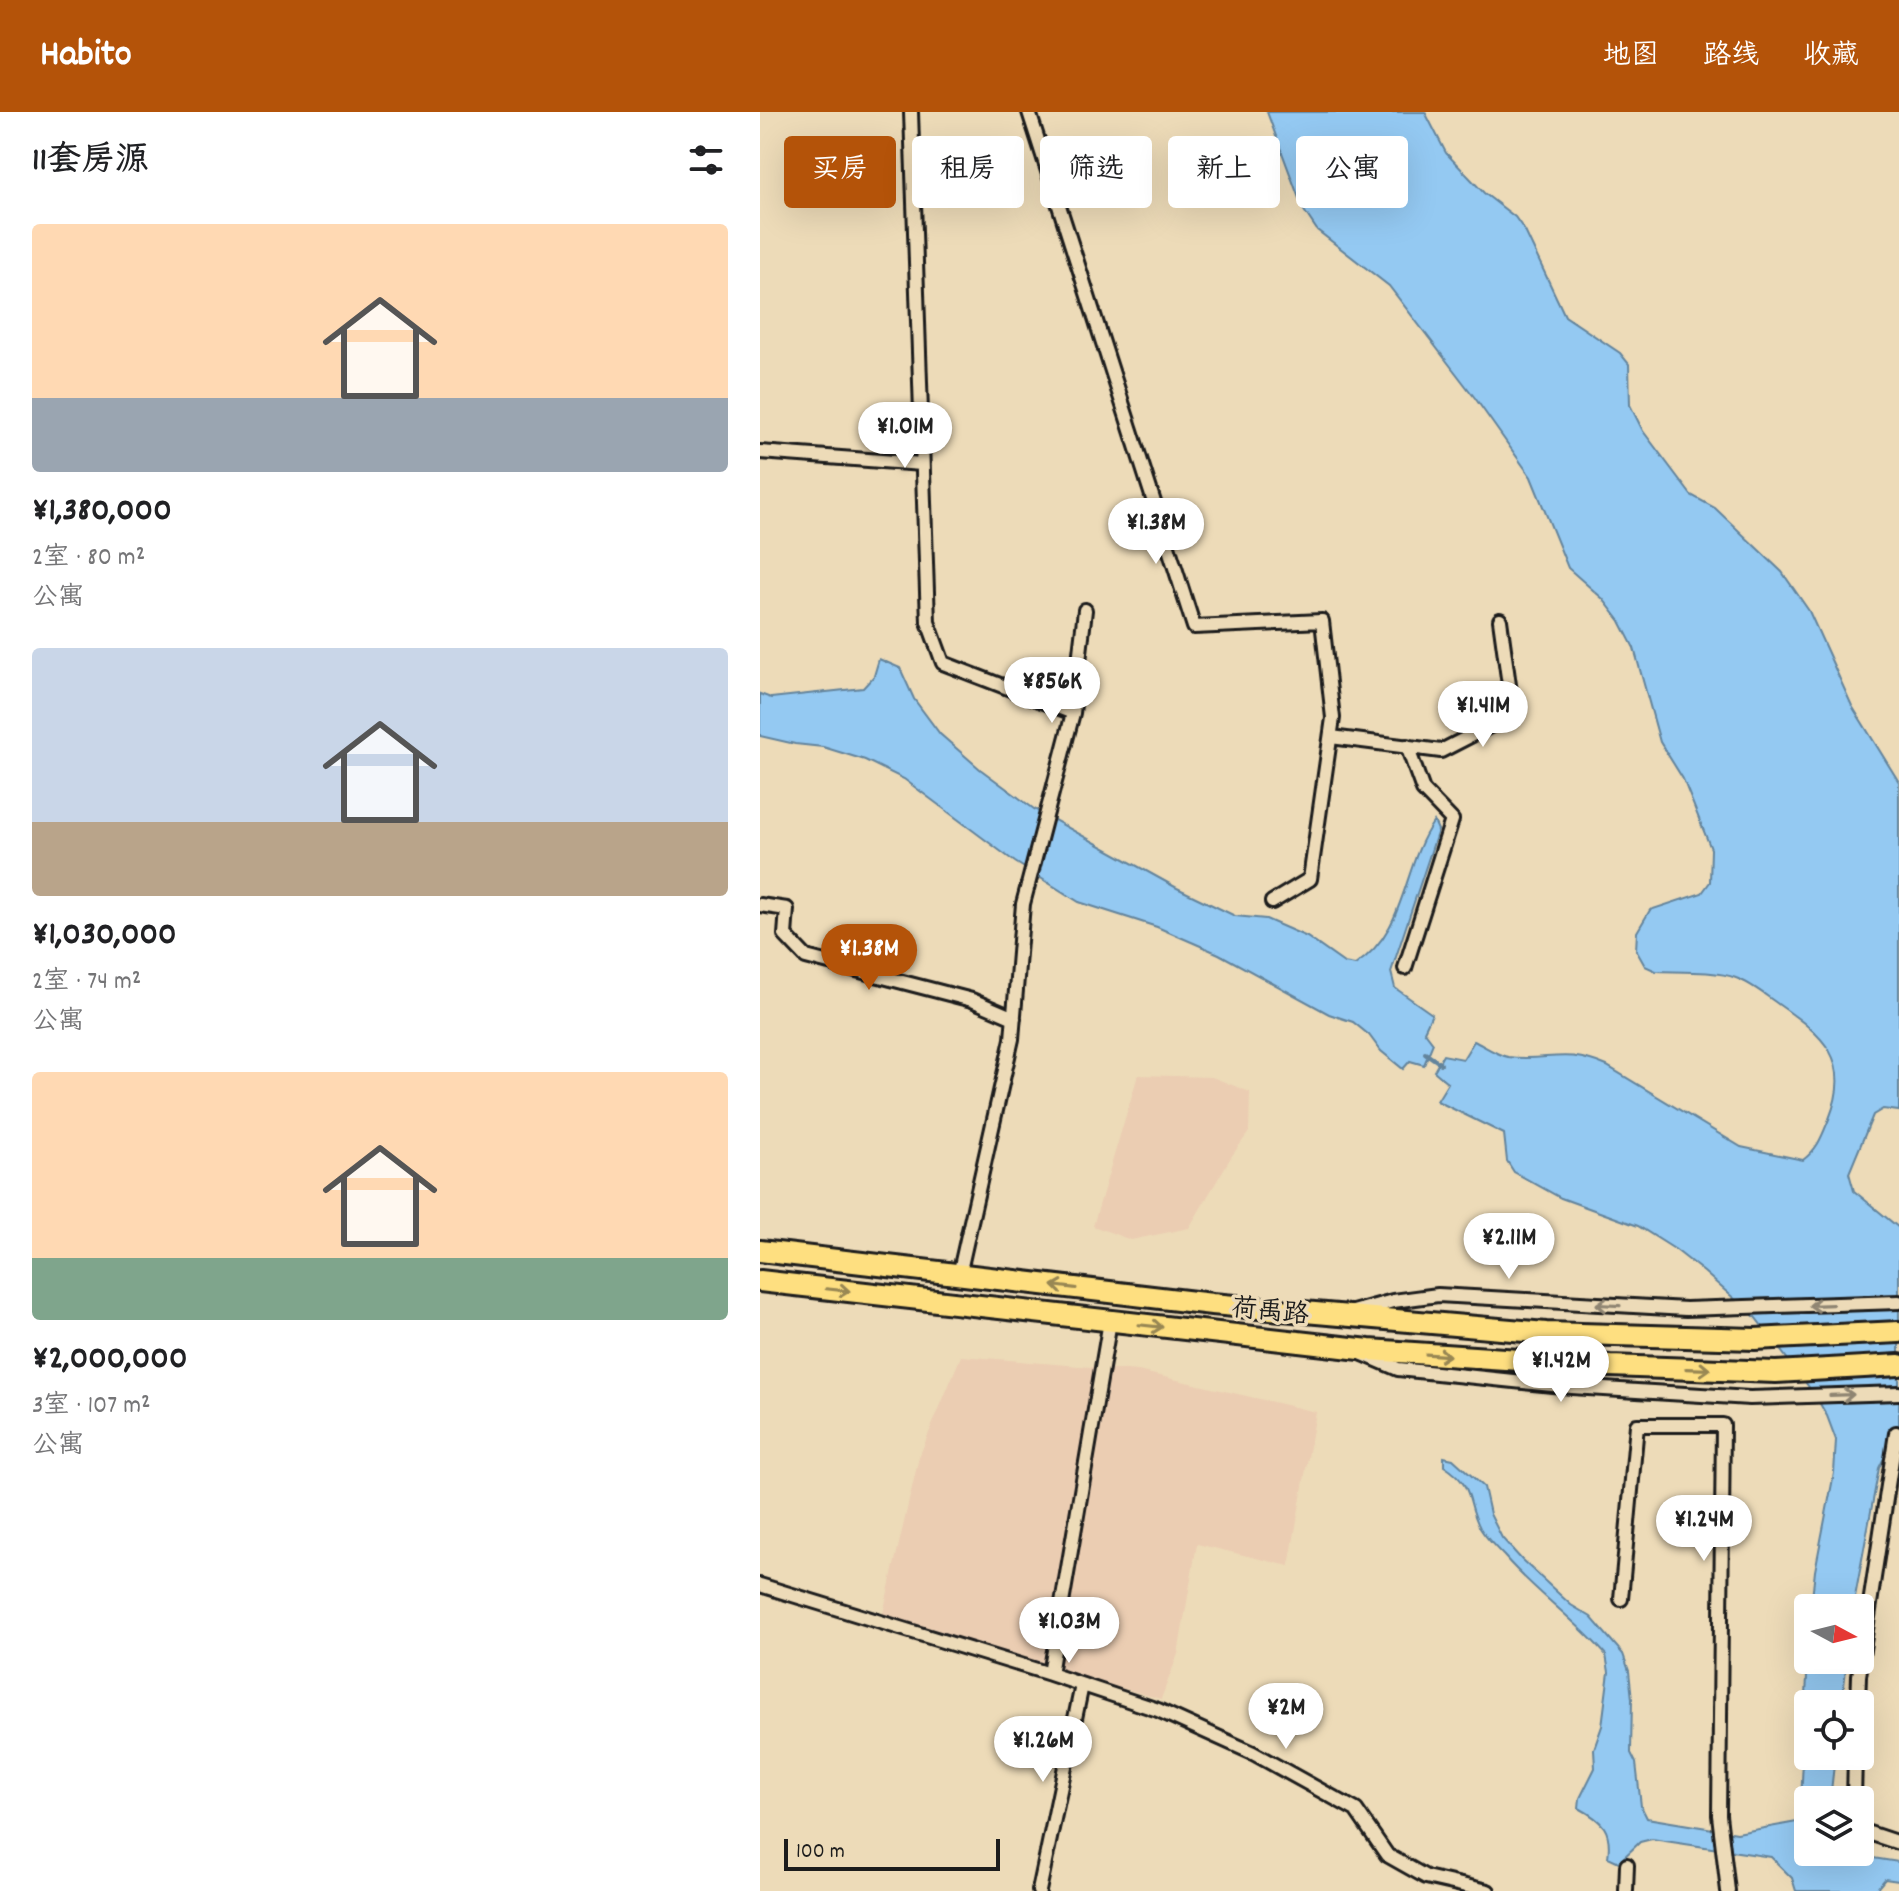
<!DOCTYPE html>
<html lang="zh">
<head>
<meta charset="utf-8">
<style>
  :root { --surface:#fff; --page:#f6f6f6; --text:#202124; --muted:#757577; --accent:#b45309 }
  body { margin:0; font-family:Dekko,"LXGW WenKai TC",sans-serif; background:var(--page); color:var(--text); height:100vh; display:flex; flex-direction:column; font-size:30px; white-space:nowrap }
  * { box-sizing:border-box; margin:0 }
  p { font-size:26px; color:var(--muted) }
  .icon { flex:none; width:44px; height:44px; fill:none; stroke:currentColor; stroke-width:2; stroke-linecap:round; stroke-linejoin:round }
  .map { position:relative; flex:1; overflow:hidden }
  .drawer { display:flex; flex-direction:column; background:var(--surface); width:760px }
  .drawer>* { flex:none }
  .hud { position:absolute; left:24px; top:24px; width:760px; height:72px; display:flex; gap:16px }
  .needle { width:52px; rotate:97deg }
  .fabs { position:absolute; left:1034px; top:1482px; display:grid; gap:16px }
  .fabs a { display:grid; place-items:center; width:80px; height:80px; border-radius:8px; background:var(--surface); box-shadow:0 8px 32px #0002; font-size:40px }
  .scale { position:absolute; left:24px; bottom:20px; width:216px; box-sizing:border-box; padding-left:8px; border:4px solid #1c1c1c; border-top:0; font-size:22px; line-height:28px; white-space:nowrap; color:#1c1c1c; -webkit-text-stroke:6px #eddbb8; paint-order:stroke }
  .price { position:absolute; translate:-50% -68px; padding:0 18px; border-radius:28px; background:#fff; color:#222; font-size:26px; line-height:52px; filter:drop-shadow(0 2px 4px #0008) }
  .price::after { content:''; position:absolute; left:50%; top:48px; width:24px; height:18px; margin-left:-12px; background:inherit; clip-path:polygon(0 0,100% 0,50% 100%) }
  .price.current { background:var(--accent); color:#fff }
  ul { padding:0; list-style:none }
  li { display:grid; align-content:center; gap:16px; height:424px; padding:0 32px }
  li span { display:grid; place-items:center; height:248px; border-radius:8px; color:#555 }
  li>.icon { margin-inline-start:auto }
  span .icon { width:144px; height:144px; fill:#fffc; stroke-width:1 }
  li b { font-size:34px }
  h2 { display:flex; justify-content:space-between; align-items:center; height:96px; padding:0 32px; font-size:34px }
  .chip { padding:0 28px; border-radius:8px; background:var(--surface); box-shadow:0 8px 32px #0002; font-size:28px; line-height:72px }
  .chip.current { background:var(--accent); color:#fff }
  header { display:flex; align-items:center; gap:48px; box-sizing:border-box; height:112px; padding:0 40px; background:var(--accent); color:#fff }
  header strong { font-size:38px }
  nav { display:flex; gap:44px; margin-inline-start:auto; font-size:28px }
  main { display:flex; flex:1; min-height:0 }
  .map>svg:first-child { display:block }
  .built { fill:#ebcdb2 }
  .water { fill:#94c9f2; stroke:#64849c; stroke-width:2 }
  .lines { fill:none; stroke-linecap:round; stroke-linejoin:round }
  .stream { stroke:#64849c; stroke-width:4 }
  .minor-casing { stroke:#1c1c1c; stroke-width:18 }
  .primary-casing { stroke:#1c1c1c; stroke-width:26 }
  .minor { stroke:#eddbb8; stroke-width:12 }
  .primary { stroke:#fedf80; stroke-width:20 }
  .oneway { stroke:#988753 }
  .oneway2 { stroke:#8f8572 }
  .labels { text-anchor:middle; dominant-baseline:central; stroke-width:7; stroke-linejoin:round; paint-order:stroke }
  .street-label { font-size:26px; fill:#1c1c1c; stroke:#eddbb8 }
</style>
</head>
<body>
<header>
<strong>Habito</strong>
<nav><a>地图</a><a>路线</a><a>收藏</a></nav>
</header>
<main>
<section class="drawer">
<h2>11套房源<svg class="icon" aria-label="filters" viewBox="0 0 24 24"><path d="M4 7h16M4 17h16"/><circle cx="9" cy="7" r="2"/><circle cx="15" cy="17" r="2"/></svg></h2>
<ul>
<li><span style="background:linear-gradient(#ffd9b3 70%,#9aa5b1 0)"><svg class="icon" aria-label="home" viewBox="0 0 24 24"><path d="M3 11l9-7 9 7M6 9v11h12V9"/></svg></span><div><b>¥1,380,000</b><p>2室 · 80 m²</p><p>公寓</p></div></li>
<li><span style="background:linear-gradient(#c9d6e8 70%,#b9a48a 0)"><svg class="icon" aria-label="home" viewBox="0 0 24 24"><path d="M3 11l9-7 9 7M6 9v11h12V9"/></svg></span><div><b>¥1,030,000</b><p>2室 · 74 m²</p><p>公寓</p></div></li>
<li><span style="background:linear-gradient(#ffd9b3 75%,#7fa58c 0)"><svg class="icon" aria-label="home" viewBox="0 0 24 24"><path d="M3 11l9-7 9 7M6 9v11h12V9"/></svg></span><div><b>¥2,000,000</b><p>3室 · 107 m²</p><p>公寓</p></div></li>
</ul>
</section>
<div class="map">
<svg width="1139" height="1779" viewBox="0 0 1139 1779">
  <rect width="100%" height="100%" fill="#eddbb8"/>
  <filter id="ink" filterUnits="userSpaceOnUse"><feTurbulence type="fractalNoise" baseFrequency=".0125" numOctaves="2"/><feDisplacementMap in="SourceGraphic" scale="16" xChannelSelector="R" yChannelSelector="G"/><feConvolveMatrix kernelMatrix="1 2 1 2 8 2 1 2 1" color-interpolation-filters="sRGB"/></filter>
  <g filter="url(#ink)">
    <path class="built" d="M 378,963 L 452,965 L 490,980 L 489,1020 L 471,1045 L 429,1116 L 371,1128 L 333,1114 Z
      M 201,1244 L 378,1259 L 556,1300 L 529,1454 L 437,1432 L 418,1542 L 401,1587 L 121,1510 L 159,1345 Z"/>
    <path class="water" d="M 507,0 L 665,0 L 686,41 L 724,81 L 755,105 L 765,119 L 805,204 L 860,241 L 869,252 L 870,293 L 883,319 L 931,383 L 955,396 L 1022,460 L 1049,499 L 1092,594 L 1139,670 L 1139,999 L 1123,997 L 1113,1003 L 1089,1061 L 1094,1079 L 1139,1116 L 1139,1316 L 1119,1356 L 1093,1496 L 1051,1496 L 1055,1459 L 1074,1361 L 1076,1328 L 1067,1304 L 1055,1283 L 995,1205 L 944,1160 L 916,1138 L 878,1114 L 801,1086 L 754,1060 L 747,1049 L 744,1022 L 677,989 L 688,971 L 674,959 L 683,943 L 703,947 L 714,929 C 724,934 737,943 748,945 C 788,950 804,935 847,954 L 981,1035 L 1043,1048 C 1058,1037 1062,1024 1069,1007 C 1093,948 1064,924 1018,892 C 1005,883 991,871 976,866 C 955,858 918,860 896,859 L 885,854 L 876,838 L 877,820 L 890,798 L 942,781 L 950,770 L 951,737 L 923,667 L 900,630 L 874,536 L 860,509 L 843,487 L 808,456 L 771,365 L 715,286 L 629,174 L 557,118 L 543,97 Z
      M 119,547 L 140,556 L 154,587 L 180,622 L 220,657 L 274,697 L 417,776 L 475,804 L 506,807 L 547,825 L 584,851 L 595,853 C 648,818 641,756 674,709 L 678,718 L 631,860 L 635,876 L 672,902 L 664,919 L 673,931 L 664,953 L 650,949 L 643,957 L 621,939 L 609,923 L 593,910 L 569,902 L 459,842 L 397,815 L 319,790 L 255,750 L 144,667 L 105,648 L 63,635 L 35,632 L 0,624 L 0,582 L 11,586 L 103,576 L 114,564 Z
      M 684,1345 L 693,1347 L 724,1375 L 730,1402 L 742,1426 L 762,1448 L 811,1493 L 831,1505 L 863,1542 L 869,1559 L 872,1587 L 871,1641 L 876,1651 L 881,1694 L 887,1706 L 977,1721 L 1037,1710 L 1041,1690 L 1048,1543 L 1048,1548 L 1087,1548 L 1082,1592 L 1048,1592 L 1048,1644 L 1075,1644 L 1070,1688 L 1048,1688 L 1048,1740 L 1092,1740 L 1094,1743 L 1139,1750 L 1139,1769 L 1125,1767 L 1115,1779 L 1036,1779 L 1032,1766 L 1011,1745 L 892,1727 L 880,1730 L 859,1750 L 848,1745 C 852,1718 843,1709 819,1696 L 820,1686 L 835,1656 L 834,1637 L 842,1614 L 849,1560 L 846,1543 C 815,1507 775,1480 744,1444 C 736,1436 726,1426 720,1416 C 705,1387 716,1375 684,1354 Z"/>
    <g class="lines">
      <path class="stream" d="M 665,941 L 681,952"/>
      <defs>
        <path id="minor" d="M 151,0 L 168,510 L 183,551 L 313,601
          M 269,0 L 434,515 L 562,509 L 573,606 L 550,767 L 512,790
          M 0,340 L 162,352
          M 571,625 L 681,639 L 753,602 L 740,508
          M 0,793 L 27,797 L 25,823 L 46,845 L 212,888 L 254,906
          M 645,856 L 692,708 L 663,678 L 647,634
          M 199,1163 L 252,927 L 263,792 L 313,601 L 325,498
          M 593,1200 L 633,1189 L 678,1183 L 926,1197 L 1139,1190
          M 603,1242 L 638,1257 L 812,1275 L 990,1286 L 1139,1281
          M 0,1473 L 290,1562 L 350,1209
          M 861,1487 L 877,1313 L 963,1313 L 959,1703 L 968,1779
          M 290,1562 L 398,1598 L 493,1641 L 596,1698 L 627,1743 L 666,1765 L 728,1779
          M 1098,1592 L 1099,1564 L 1136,1321
          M 1094,1688 L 1095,1644
          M 1100,1718 L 1139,1731
          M 279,1779 L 322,1573
          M 866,1779 L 867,1753"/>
        <path id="primary" d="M 0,1139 L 452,1192 L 786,1221 L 995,1227 L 1139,1220
          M 0,1169 L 609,1238 L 850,1254 L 1016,1260 L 1139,1253"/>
      </defs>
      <use href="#minor" class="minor-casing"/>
      <use href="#primary" class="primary-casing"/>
      <use href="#minor" class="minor"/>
      <use href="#primary" class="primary"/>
    </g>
    <defs><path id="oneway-shaft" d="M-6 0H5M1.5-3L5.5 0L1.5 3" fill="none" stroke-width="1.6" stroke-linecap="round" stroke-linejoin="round" transform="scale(2)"/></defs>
    <g class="oneway">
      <use href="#oneway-shaft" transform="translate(304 1175) rotate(-173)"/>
      <use href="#oneway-shaft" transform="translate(78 1178) rotate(6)"/>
      <use href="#oneway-shaft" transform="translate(391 1214) rotate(6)"/>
      <use href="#oneway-shaft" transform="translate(678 1243) rotate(4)"/>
      <use href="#oneway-shaft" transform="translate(938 1257) rotate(2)"/>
    </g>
    <g class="oneway2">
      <use href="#oneway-shaft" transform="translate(848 1193) rotate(-177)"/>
      <use href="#oneway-shaft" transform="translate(1061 1193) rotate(178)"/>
      <use href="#oneway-shaft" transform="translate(1082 1283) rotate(-2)"/>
    </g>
  </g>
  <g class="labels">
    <g class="street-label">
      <text transform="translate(510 1201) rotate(6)">荷禹路</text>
    </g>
  </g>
</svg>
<div class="fabs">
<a><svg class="needle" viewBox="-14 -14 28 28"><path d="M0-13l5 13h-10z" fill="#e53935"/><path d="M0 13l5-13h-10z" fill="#757577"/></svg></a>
<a><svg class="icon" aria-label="locate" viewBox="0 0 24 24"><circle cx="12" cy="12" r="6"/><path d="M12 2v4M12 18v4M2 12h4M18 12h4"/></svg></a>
<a><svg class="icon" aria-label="layers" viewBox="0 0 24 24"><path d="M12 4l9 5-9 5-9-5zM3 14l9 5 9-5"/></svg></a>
</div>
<div class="scale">100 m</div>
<b class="price" style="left:145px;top:358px">¥1.01M</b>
<b class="price" style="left:396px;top:454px">¥1.38M</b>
<b class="price" style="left:292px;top:613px">¥856K</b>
<b class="price" style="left:723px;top:637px">¥1.41M</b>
<b class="price current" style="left:109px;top:880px">¥1.38M</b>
<b class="price" style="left:749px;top:1169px">¥2.11M</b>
<b class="price" style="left:801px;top:1292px">¥1.42M</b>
<b class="price" style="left:944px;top:1451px">¥1.24M</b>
<b class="price" style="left:309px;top:1553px">¥1.03M</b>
<b class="price" style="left:526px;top:1639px">¥2M</b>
<b class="price" style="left:283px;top:1672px">¥1.26M</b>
<div class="hud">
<a class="chip current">买房</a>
<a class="chip">租房</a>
<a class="chip">筛选</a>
<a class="chip">新上</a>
<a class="chip">公寓</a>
</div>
</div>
</main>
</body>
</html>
